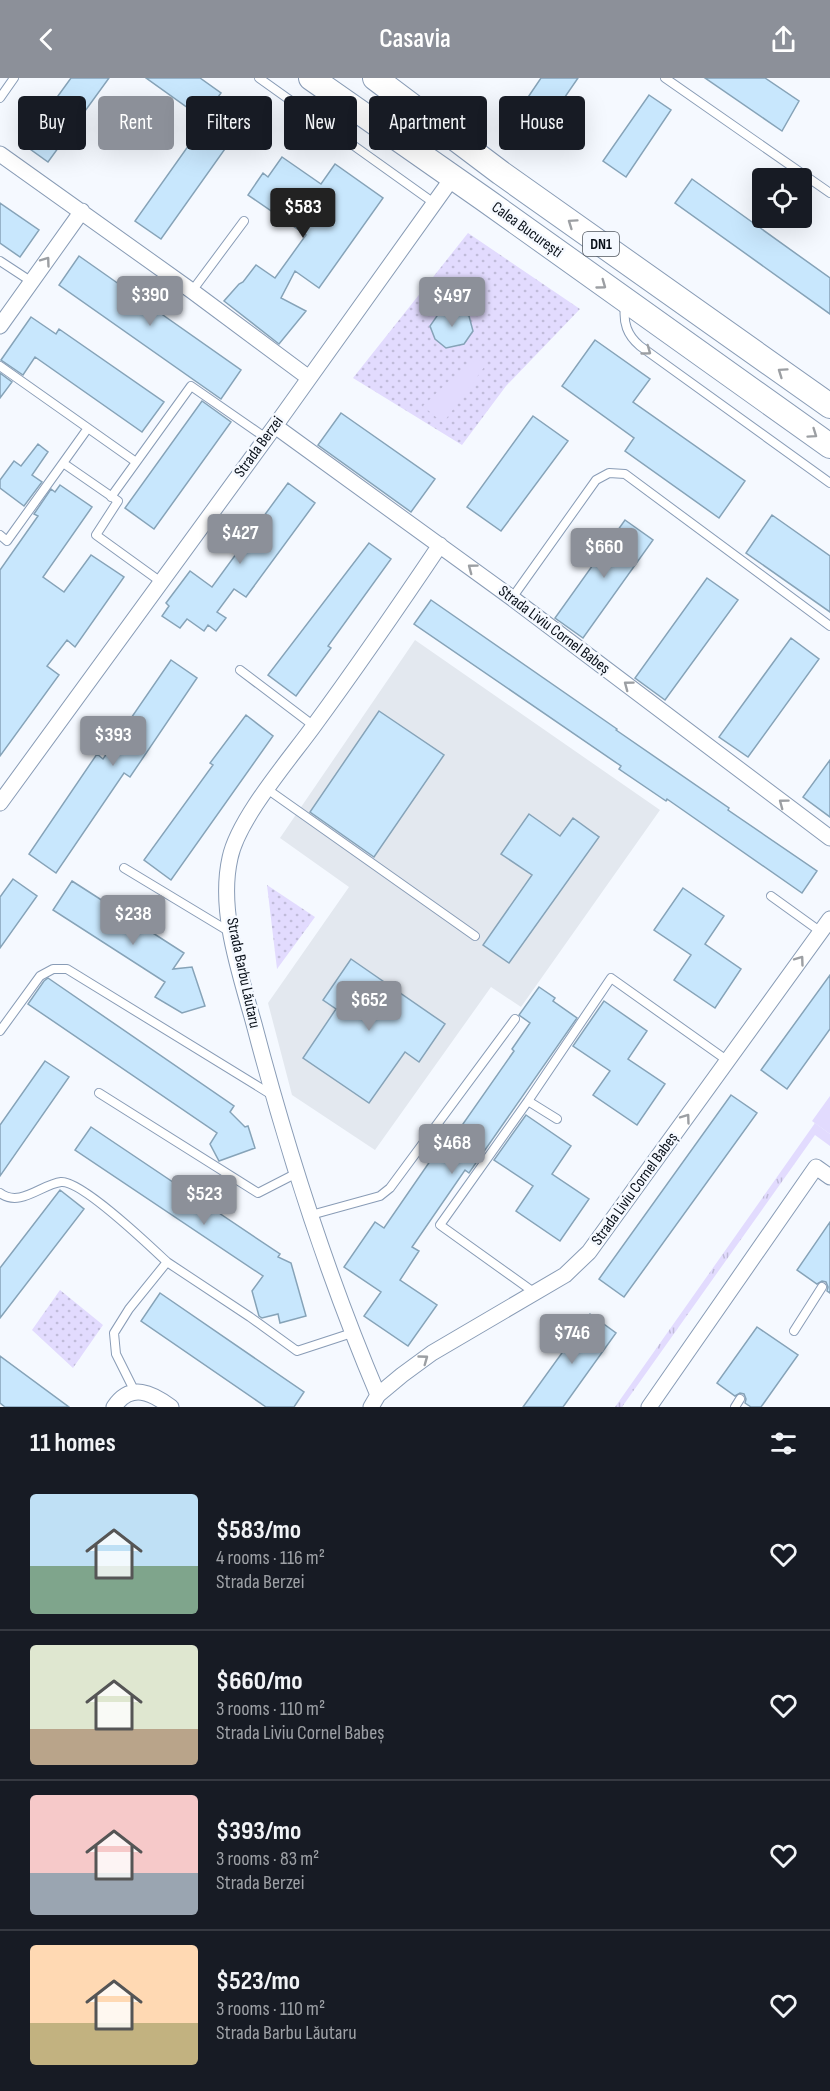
<!DOCTYPE html>
<html lang="en">
<head>
<meta charset="utf-8">
<style>
  :root { --surface:#171b24; --page:#242831; --text:#f1f3f6; --muted:#9ea1a6; --line:#363941; --accent:#8c9099 }
  body { margin:0; font-family:"Sofia Sans Condensed",sans-serif; background:var(--page); color:var(--text); height:100vh; display:flex; flex-direction:column; font-size:22px; white-space:nowrap }
  * { box-sizing:border-box; margin:0 }
  p { font-size:20px; color:var(--muted) }
  .icon { flex:none; width:33px; height:33px; fill:none; stroke:currentColor; stroke-width:2; stroke-linecap:round; stroke-linejoin:round }
  .map { position:relative; height:1329px; overflow:hidden }
  .drawer { display:flex; flex-direction:column; background:var(--surface); flex:1 }
  .drawer>* { flex:none }
  .hud { position:absolute; left:18px; top:18px; width:795px; height:54px; display:flex; gap:12px }
  .fabs { position:absolute; left:752px; top:90px; display:grid; gap:12px }
  .fabs a { display:grid; place-items:center; width:60px; height:60px; border-radius:6px; background:var(--surface); box-shadow:0 6px 24px #0002; font-size:30px }
  .price { position:absolute; translate:-50% -51px; padding:0 14px; border-radius:6px; background:var(--accent); color:#fff; font-size:20px; line-height:39px; filter:drop-shadow(0 2px 3px #0008) }
  .price::after { content:''; position:absolute; left:50%; top:36px; width:18px; height:14px; margin-left:-9px; background:inherit; clip-path:polygon(0 0,100% 0,50% 100%) }
  .price.selected { background:#222; color:#fff }
  ul { padding:0; list-style:none }
  li { display:flex; align-items:center; gap:18px; height:150px; padding:0 30px }
  li+li { border-top:2px solid var(--line) }
  li span { display:grid; place-items:center; flex:none; width:168px; height:120px; border-radius:6px; color:#555 }
  li>.icon { margin-inline-start:auto }
  span .icon { width:72px; height:72px; fill:#fffc; stroke-width:1 }
  li b { font-size:26px }
  h2 { display:flex; justify-content:space-between; align-items:center; height:72px; padding:0 30px; font-size:26px }
  .chip { padding:0 21px; border-radius:6px; background:var(--surface); box-shadow:0 6px 24px #0002; font-size:21px; line-height:54px }
  .chip.selected { background:var(--accent); color:#fff }
  header { display:flex; justify-content:space-between; align-items:center; height:78px; padding:0 30px; background:var(--accent); color:#fff; font-size:27px; font-weight:600 }
  .map>svg:first-child { display:block }
  .built { fill:#e3e8ef }
  .grass { fill:url(#grass-tufts) }
  .park { fill:url(#park-dots) }
  .pitch { fill:#e2dbfe }
  .building { fill:#c8e7fd; stroke:#86a3b8; stroke-width:1.5 }
  .lines { fill:none; stroke-linecap:round; stroke-linejoin:round }
  .lane-casing { stroke:#899cb6; stroke-width:10 }
  .street-casing { stroke:#899cb6; stroke-width:17 }
  .primary-casing { stroke:#899cb6; stroke-width:26 }
  .lane { stroke:#fff; stroke-width:8 }
  .street { stroke:#fff; stroke-width:15 }
  .primary { stroke:#fff; stroke-width:24 }
  .oneway { stroke:#9c9fa3 }
  .labels { text-anchor:middle; dominant-baseline:central; stroke-width:5; stroke-linejoin:round; paint-order:stroke }
  .shield { fill:#f5f9ff; stroke:#4f555d; stroke-width:1.5 }
  .shield-label { font-size:15px; font-weight:bold; fill:#080f18 }
  .street-label { font-size:16px; fill:#080f18; stroke:#f5f9ff }
</style>
</head>
<body>
<header><svg class="icon" aria-label="back" viewBox="0 0 24 24"><path d="M15 5l-7 7 7 7"/></svg>Casavia<svg class="icon" aria-label="share" viewBox="0 0 24 24"><path d="M12 15V3M7 8l5-5 5 5M5 13v7h14v-7"/></svg></header>
<div class="map">
<svg width="830" height="1329" viewBox="0 0 830 1329">
  <defs>
    <pattern id="grass-tufts" width="24" height="20" patternUnits="userSpaceOnUse" patternTransform="scale(1.5)"><rect width="24" height="20" fill="#e2dbfe"/><path d="M3 7l-1-3M5 7V3M7 7l1-3M15 17l-1-3M17 17v-4M19 17l1-3" fill="none" stroke="#c0bbd9"/></pattern>
    <pattern id="park-dots" width="8" height="8" patternUnits="userSpaceOnUse" patternTransform="scale(1.5)"><rect width="8" height="8" fill="#e2dbfe"/><path d="M2 2h.1M6 6h.1" fill="none" stroke="#c0bbd9" stroke-width="1.8" stroke-linecap="round"/></pattern>
  </defs>
  <rect width="100%" height="100%" fill="#f5f9ff"/>
  <path class="built" d="M 415,562 L 660,732 L 521,929 L 491,909 L 375,1072 L 292,1017 L 268,925 L 349,809 L 280,760 Z"/>
  <path class="grass" d="M 815,1045 L 830,1056 L 830,1068 L 815,1057 L 622,1329 L 615,1329 Z"/>
  <path class="park" d="M 468,155 L 580,231 L 506,308 L 462,367 L 353,300 Z
    M 267,807 L 315,839 L 277,891 Z
    M 60,1212 L 103,1247 L 73,1290 L 32,1252 Z"/>
  <path class="pitch" d="M 477,281 L 485,288 L 443,345 L 423,328 L 450,302 Z
    M 830,1018 L 830,1056 L 812,1043 Z"/>
  <path class="building" d="M 71,0 L 109,0 L 48,84 L 23,66 Z
    M 146,0 L 200,0 L 221,15 L 213,26 L 242,47 L 161,161 L 135,143 L 206,43 Z
    M 541,0 L 578,0 L 545,48 L 520,31 Z
    M 705,0 L 765,0 L 799,23 L 782,53 Z
    M 649,17 L 671,32 L 626,99 L 603,83 Z
    M 282,79 L 321,106 L 335,86 L 383,120 L 319,210 L 295,193 L 281,220 L 306,233 L 279,266 L 224,223 L 239,206 L 243,204 L 256,187 L 275,200 L 306,157 L 248,117 L 263,95 L 268,99 Z
    M 692,101 L 830,200 L 830,236 L 675,125 Z
    M 0,125 L 39,152 L 20,179 L 0,165 Z
    M 79,178 L 241,292 L 221,321 L 59,207 Z
    M 454,229 L 469,238 L 473,253 L 464,266 L 446,270 L 435,261 L 430,248 L 439,235 Z
    M 31,239 L 56,256 L 59,251 L 164,324 L 142,354 L 35,279 L 23,297 L 1,282 Z
    M 595,262 L 650,301 L 633,324 L 745,403 L 719,440 L 625,373 L 634,360 L 562,308 Z
    M 0,295 L 12,304 L 0,320 Z
    M 202,323 L 231,344 L 154,451 L 125,430 Z
    M 341,335 L 435,401 L 411,434 L 318,367 Z
    M 533,338 L 568,363 L 501,453 L 467,429 Z
    M 38,366 L 48,374 L 32,397 L 42,404 L 24,428 L 0,410 L 0,402 L 14,383 L 21,388 Z
    M 288,405 L 315,425 L 246,519 L 234,511 L 217,534 L 226,540 L 216,553 L 208,547 L 204,553 L 187,541 L 180,550 L 162,538 L 169,528 L 166,525 L 190,493 L 212,509 Z
    M 60,407 L 92,429 L 43,499 L 64,514 L 91,477 L 124,499 L 75,569 L 67,562 L 47,588 L 59,597 L 0,678 L 0,492 L 38,438 L 34,436 L 51,411 L 55,414 Z
    M 772,437 L 830,478 L 830,534 L 746,475 Z
    M 625,442 L 653,462 L 583,560 L 555,540 Z
    M 369,465 L 391,481 L 328,568 L 331,570 L 296,618 L 268,597 Z
    M 707,500 L 738,522 L 665,622 L 635,600 Z
    M 431,522 L 617,651 L 616,652 L 729,730 L 728,732 L 817,793 L 802,815 L 667,721 L 666,723 L 619,691 L 621,688 L 414,546 Z
    M 791,560 L 819,581 L 748,679 L 719,659 Z
    M 171,582 L 197,600 L 130,699 L 124,695 L 56,795 L 29,776 L 97,676 L 103,681 Z
    M 379,633 L 444,677 L 374,779 L 310,734 Z
    M 246,637 L 273,658 L 171,802 L 144,782 L 213,687 L 210,685 Z
    M 830,682 L 830,739 L 803,719 Z
    M 529,736 L 560,758 L 573,740 L 599,759 L 509,885 L 483,867 L 532,797 L 501,776 Z
    M 13,801 L 37,818 L 0,870 L 0,819 Z
    M 72,803 L 184,875 L 173,891 L 192,889 L 205,928 L 182,935 L 155,919 L 165,904 L 53,832 Z
    M 683,810 L 724,838 L 705,866 L 741,891 L 715,930 L 674,902 L 691,877 L 654,852 Z
    M 351,881 L 445,946 L 419,984 L 405,974 L 369,1025 L 303,980 L 336,931 L 323,922 Z
    M 830,897 L 830,951 L 787,1011 L 761,992 Z
    M 48,900 L 234,1028 L 230,1034 L 245,1049 L 248,1048 L 255,1070 L 219,1083 L 210,1066 L 217,1055 L 28,926 L 44,903 Z
    M 539,909 L 555,920 L 553,923 L 577,940 L 469,1095 L 465,1092 L 412,1169 L 419,1173 L 400,1202 L 437,1227 L 408,1268 L 364,1238 L 381,1214 L 344,1189 L 375,1144 L 384,1150 L 437,1073 L 442,1076 L 514,973 L 512,971 L 530,945 L 519,937 Z
    M 604,923 L 647,953 L 628,981 L 665,1006 L 637,1047 L 593,1017 L 610,993 L 573,968 Z
    M 45,983 L 69,999 L 0,1098 L 0,1047 Z
    M 731,1017 L 757,1035 L 624,1219 L 599,1201 Z
    M 526,1037 L 571,1068 L 552,1096 L 589,1121 L 560,1163 L 516,1133 L 533,1108 L 494,1082 Z
    M 91,1049 L 280,1176 L 278,1179 L 291,1185 L 306,1238 L 280,1245 L 278,1236 L 262,1240 L 259,1238 L 252,1213 L 263,1198 L 75,1072 Z
    M 60,1112 L 84,1131 L 0,1240 L 0,1190 Z
    M 830,1144 L 830,1215 L 827,1213 L 828,1209 L 826,1204 L 822,1203 L 817,1206 L 797,1192 Z
    M 160,1215 L 304,1314 L 294,1329 L 266,1329 L 141,1243 Z
    M 590,1236 L 616,1255 L 563,1329 L 523,1329 Z
    M 757,1249 L 798,1277 L 761,1329 L 751,1329 L 745,1325 L 746,1321 L 744,1316 L 740,1315 L 735,1318 L 717,1305 Z
    M 0,1278 L 69,1329 L 5,1329 L 0,1325 Z"/>
  <g class="lines">
    <defs>
      <path id="lane" d="M 259,0 L 434,125
        M 665,0 L 830,115
        M 0,20 L 14,0
        M 0,183 L 32,204
        M 192,213 L 244,143
        M 625,228 C 623,245 627,257 640,268 L 830,405
        M 0,288 L 136,384
        M 63,385 L 88,350
        M 111,419 L 191,308 L 266,360
        M 0,457 L 7,463 L 63,385 L 118,423 L 96,457 L 161,504
        M 512,520 L 596,402 L 609,395 L 625,396 L 830,548
        M 240,592 L 314,648
        M 267,711 L 475,858
        M 124,790 L 230,854
        M 771,818 L 821,854
        M 0,953 L 40,898 L 53,891 L 67,891 L 272,1017
        M 99,1015 L 258,1115 L 297,1095
        M 528,1023 L 557,1041
        M 0,1115 C 20,1130 42,1106 61,1104 C 81,1102 150,1168 167,1184
        M 311,1137 L 380,1118 L 390,1110 L 515,941
        M 535,1215 L 440,1147 L 528,1023 L 611,900 L 728,983
        M 794,1253 L 822,1209
        M 135,1314 L 116,1276 L 114,1255 L 129,1231 L 167,1184 L 250,1239 L 297,1273 L 352,1255
        M 735,1329 L 740,1321"/>
      <path id="street" d="M 0,76 L 192,213 L 309,300
        M 0,248 L 82,133
        M 275,348 L 512,520 L 830,760
        M 0,725 L 275,348 L 453,99
        M 378,1317 C 327,1197 287,1072 254,946 C 240,895 218,833 230,780 C 238,741 289,682 313,649 C 357,589 399,528 440,467
        M 114,1329 C 131,1304 152,1315 171,1329
        M 371,1329 L 378,1317 L 402,1297 L 432,1275 L 565,1197 L 589,1174 L 830,841
        M 649,1329 L 816,1089 L 830,1099"/>
      <path id="primary" d="M 311,0 L 484,121 L 830,368
        M 375,0 L 501,95 L 830,328"/>
    </defs>
    <use href="#lane" class="lane-casing"/>
    <use href="#street" class="street-casing"/>
    <use href="#primary" class="primary-casing"/>
    <use href="#lane" class="lane"/>
    <use href="#street" class="street"/>
    <use href="#primary" class="primary"/>
  </g>
  <defs><path id="oneway-chevron" d="M-2-3.5L2.5 0L-2 3.5" fill="none" stroke-width="1.6" stroke-linecap="round" stroke-linejoin="round" transform="scale(1.5)"/></defs>
  <g class="oneway">
    <use href="#oneway-chevron" transform="translate(572 145) rotate(-145)"/>
    <use href="#oneway-chevron" transform="translate(46 183) rotate(-54)"/>
    <use href="#oneway-chevron" transform="translate(602 207) rotate(36)"/>
    <use href="#oneway-chevron" transform="translate(647 273) rotate(36)"/>
    <use href="#oneway-chevron" transform="translate(782 294) rotate(-145)"/>
    <use href="#oneway-chevron" transform="translate(813 356) rotate(35)"/>
    <use href="#oneway-chevron" transform="translate(472 490) rotate(-143)"/>
    <use href="#oneway-chevron" transform="translate(628 607) rotate(-143)"/>
    <use href="#oneway-chevron" transform="translate(783 725) rotate(-143)"/>
    <use href="#oneway-chevron" transform="translate(800 882) rotate(-54)"/>
    <use href="#oneway-chevron" transform="translate(686 1040) rotate(-54)"/>
    <use href="#oneway-chevron" transform="translate(424 1281) rotate(-36)"/>
  </g>
  <g class="labels">
    <rect class="shield" x="583" y="154" width="36" height="24" rx="4.5"/>
    <g class="shield-label">
      <text x="601" y="166">DN1</text>
    </g>
    <g class="street-label">
      <text transform="translate(527 152) rotate(36)">Calea București</text>
      <text transform="translate(259 369) rotate(-54)">Strada Berzei</text>
      <text transform="translate(554 552) rotate(37)">Strada Liviu Cornel Babeș</text>
      <text transform="translate(243 895) rotate(78)">Strada Barbu Lăutaru</text>
      <text transform="translate(635 1111) rotate(-54)">Strada Liviu Cornel Babeș</text>
    </g>
  </g>
</svg>
<div class="fabs">
<a><svg class="icon" aria-label="locate" viewBox="0 0 24 24"><circle cx="12" cy="12" r="6"/><path d="M12 2v4M12 18v4M2 12h4M18 12h4"/></svg></a>
</div>
<b class="price selected" style="left:303px;top:161px">$583</b>
<b class="price" style="left:150px;top:249px">$390</b>
<b class="price" style="left:452px;top:250px">$497</b>
<b class="price" style="left:240px;top:487px">$427</b>
<b class="price" style="left:604px;top:501px">$660</b>
<b class="price" style="left:113px;top:689px">$393</b>
<b class="price" style="left:133px;top:868px">$238</b>
<b class="price" style="left:369px;top:954px">$652</b>
<b class="price" style="left:452px;top:1097px">$468</b>
<b class="price" style="left:204px;top:1148px">$523</b>
<b class="price" style="left:572px;top:1287px">$746</b>
<div class="hud">
<a class="chip">Buy</a>
<a class="chip selected">Rent</a>
<a class="chip">Filters</a>
<a class="chip">New</a>
<a class="chip">Apartment</a>
<a class="chip">House</a>
</div>
</div>
<section class="drawer">
<h2>11 homes<svg class="icon" aria-label="filters" viewBox="0 0 24 24"><path d="M4 7h16M4 17h16"/><circle cx="9" cy="7" r="2"/><circle cx="15" cy="17" r="2"/></svg></h2>
<ul>
<li><span style="background:linear-gradient(#bfe0f5 60%,#7fa58c 0)"><svg class="icon" aria-label="home" viewBox="0 0 24 24"><path d="M3 11l9-7 9 7M6 9v11h12V9"/></svg></span><div><b>$583/mo</b><p>4 rooms · 116 m²</p><p>Strada Berzei</p></div><svg class="icon" aria-label="heart" viewBox="0 0 24 24"><path d="M12 20l-8-8c-3-5 5-10 8-4 3-6 11-1 8 4z"/></svg></li>
<li><span style="background:linear-gradient(#dfe7d0 70%,#b9a48a 0)"><svg class="icon" aria-label="home" viewBox="0 0 24 24"><path d="M3 11l9-7 9 7M6 9v11h12V9"/></svg></span><div><b>$660/mo</b><p>3 rooms · 110 m²</p><p>Strada Liviu Cornel Babeș</p></div><svg class="icon" aria-label="heart" viewBox="0 0 24 24"><path d="M12 20l-8-8c-3-5 5-10 8-4 3-6 11-1 8 4z"/></svg></li>
<li><span style="background:linear-gradient(#f6c9c9 65%,#9aa5b1 0)"><svg class="icon" aria-label="home" viewBox="0 0 24 24"><path d="M3 11l9-7 9 7M6 9v11h12V9"/></svg></span><div><b>$393/mo</b><p>3 rooms · 83 m²</p><p>Strada Berzei</p></div><svg class="icon" aria-label="heart" viewBox="0 0 24 24"><path d="M12 20l-8-8c-3-5 5-10 8-4 3-6 11-1 8 4z"/></svg></li>
<li><span style="background:linear-gradient(#ffd9b3 65%,#c2b280 0)"><svg class="icon" aria-label="home" viewBox="0 0 24 24"><path d="M3 11l9-7 9 7M6 9v11h12V9"/></svg></span><div><b>$523/mo</b><p>3 rooms · 110 m²</p><p>Strada Barbu Lăutaru</p></div><svg class="icon" aria-label="heart" viewBox="0 0 24 24"><path d="M12 20l-8-8c-3-5 5-10 8-4 3-6 11-1 8 4z"/></svg></li>
</ul>
</section>
</body>
</html>
